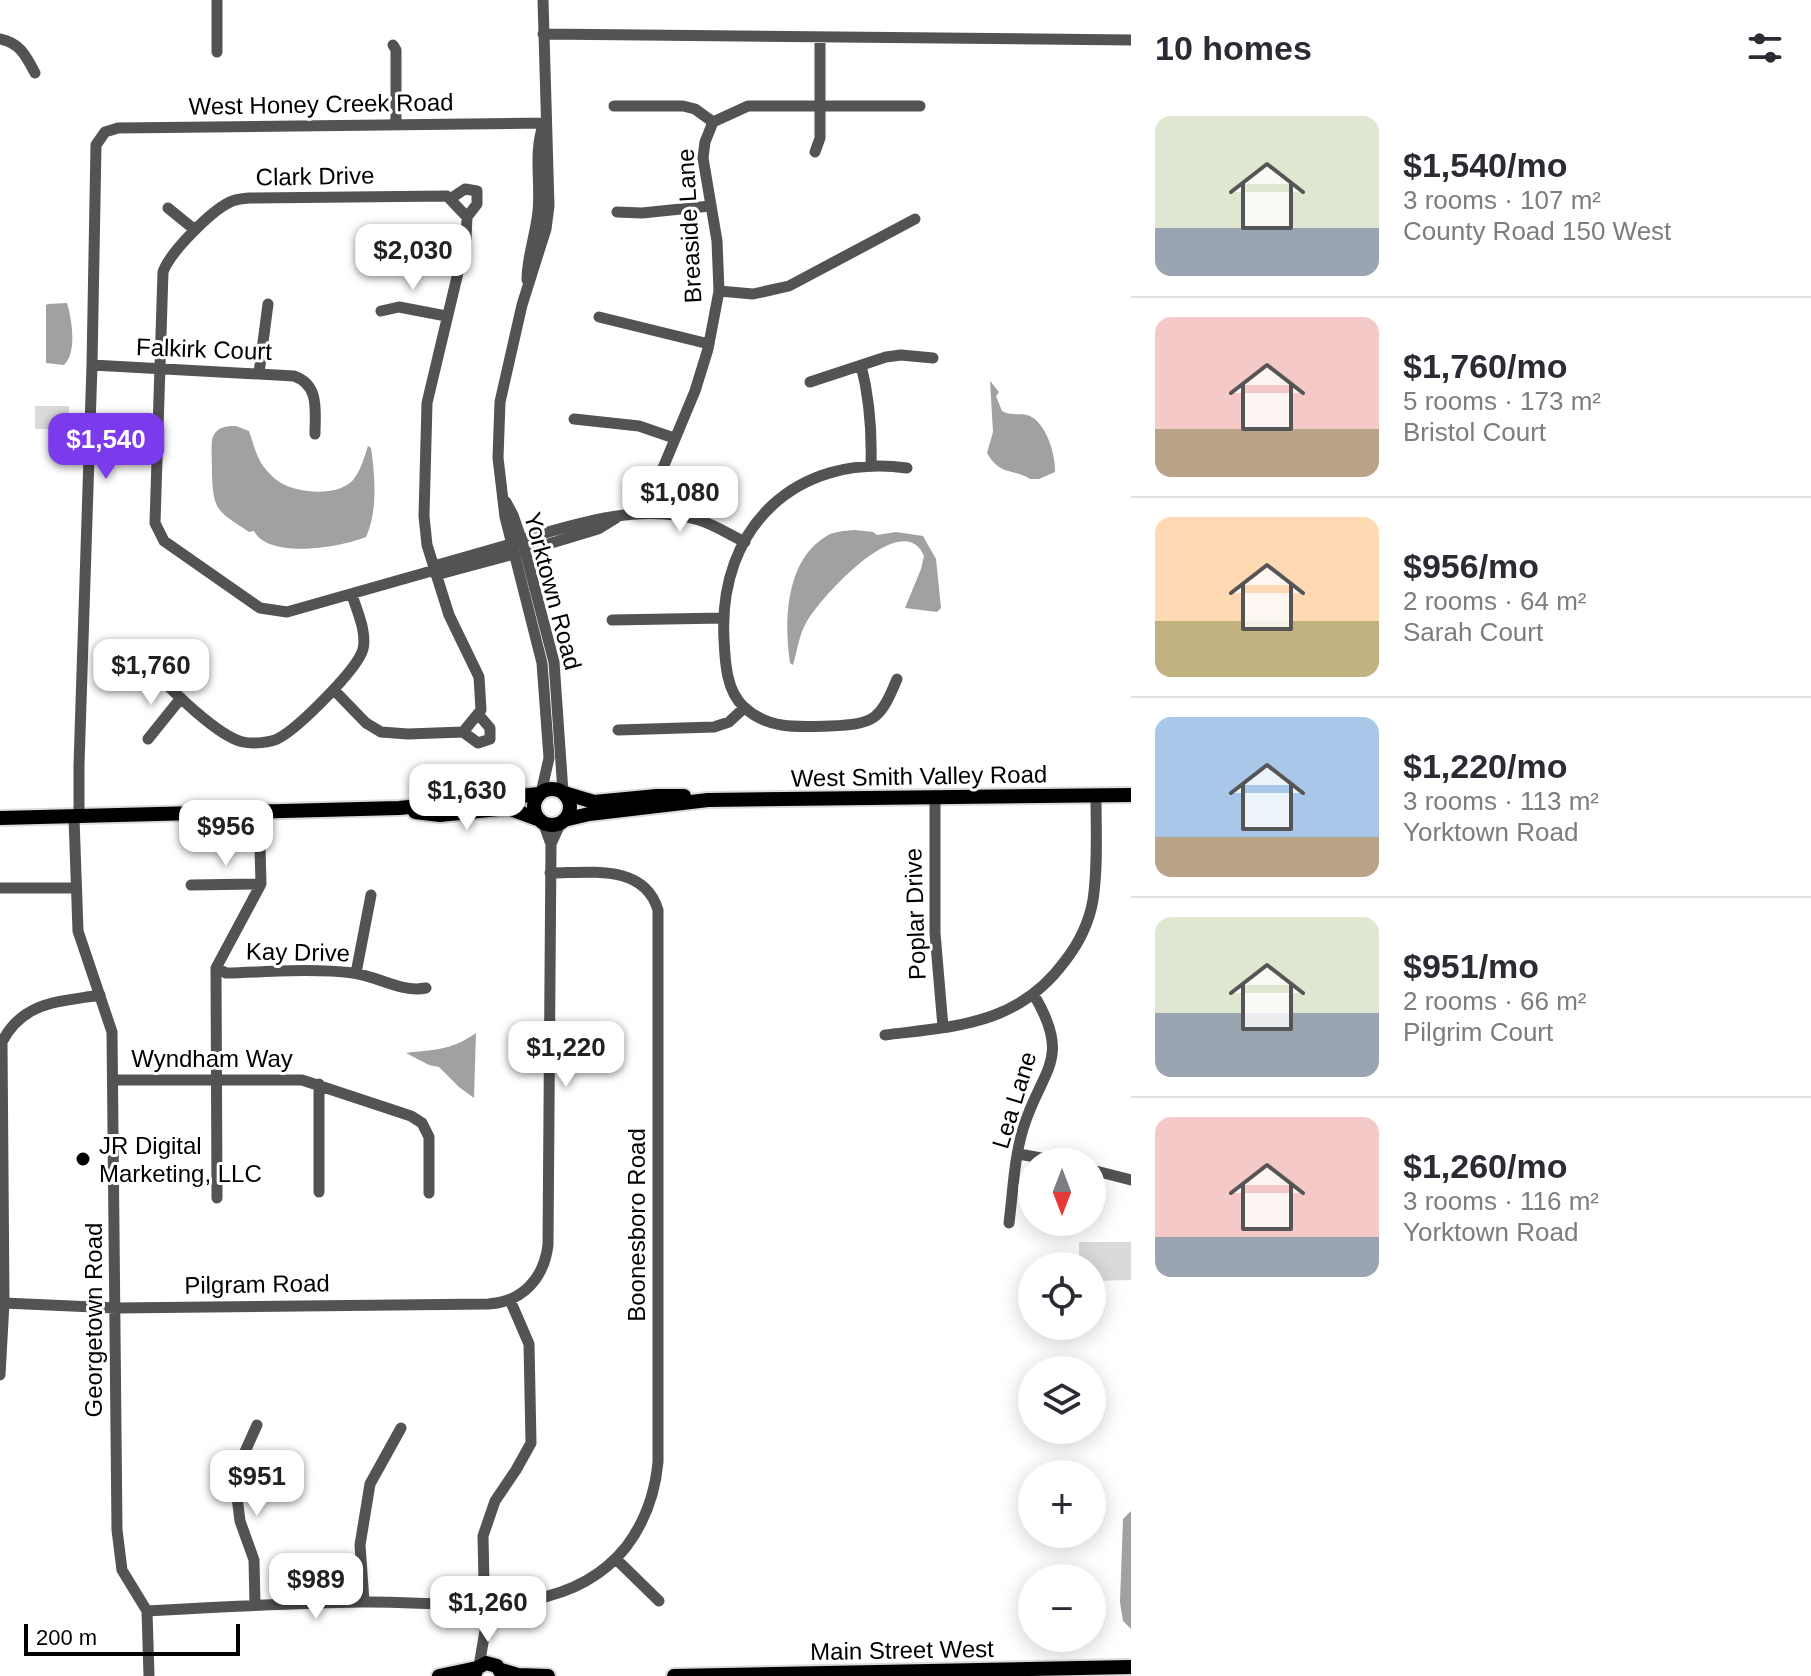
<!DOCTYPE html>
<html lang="en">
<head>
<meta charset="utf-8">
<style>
  :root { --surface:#fff; --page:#f2f2f3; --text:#2b2b33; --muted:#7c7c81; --line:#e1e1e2; --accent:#7c3aed }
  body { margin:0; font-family:Helvetica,sans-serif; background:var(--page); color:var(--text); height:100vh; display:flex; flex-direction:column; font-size:30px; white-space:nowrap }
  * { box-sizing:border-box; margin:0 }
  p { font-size:26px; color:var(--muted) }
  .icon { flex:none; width:44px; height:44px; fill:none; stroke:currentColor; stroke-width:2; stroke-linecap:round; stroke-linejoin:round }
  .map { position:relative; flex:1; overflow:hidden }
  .details { display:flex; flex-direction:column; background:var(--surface); width:680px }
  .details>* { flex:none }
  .needle { width:52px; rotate:180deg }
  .controls { position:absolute; left:1018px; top:1148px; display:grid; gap:16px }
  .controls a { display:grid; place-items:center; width:88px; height:88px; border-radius:50%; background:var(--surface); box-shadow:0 4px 20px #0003; font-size:40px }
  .scale { position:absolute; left:24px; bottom:20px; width:216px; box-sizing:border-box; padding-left:8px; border:4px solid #000; border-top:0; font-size:22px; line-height:28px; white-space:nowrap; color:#000; -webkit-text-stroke:6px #fff; paint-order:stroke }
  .price { position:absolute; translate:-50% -68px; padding:0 18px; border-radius:16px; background:#fff; color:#222; font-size:26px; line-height:52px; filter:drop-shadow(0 2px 4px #0008) }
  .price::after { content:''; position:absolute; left:50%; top:48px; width:24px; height:18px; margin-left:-12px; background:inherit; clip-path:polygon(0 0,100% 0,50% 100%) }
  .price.selected { background:var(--accent); color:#fff }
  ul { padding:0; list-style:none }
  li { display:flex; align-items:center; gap:24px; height:200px; padding:0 24px }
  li+li { border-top:2px solid var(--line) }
  li span { display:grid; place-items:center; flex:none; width:224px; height:160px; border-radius:16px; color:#555 }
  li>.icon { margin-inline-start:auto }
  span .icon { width:96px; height:96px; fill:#fffc; stroke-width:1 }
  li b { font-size:34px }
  h2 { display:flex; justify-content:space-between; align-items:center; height:96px; padding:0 24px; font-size:34px }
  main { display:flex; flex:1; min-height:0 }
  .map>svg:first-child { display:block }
  .green { fill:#dadada }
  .water { fill:#a1a1a1 }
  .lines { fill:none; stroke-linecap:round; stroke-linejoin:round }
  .major-casing { stroke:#dbdbdb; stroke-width:18 }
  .minor { stroke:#535353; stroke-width:11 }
  .major { stroke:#000; stroke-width:14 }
  .poi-dot { fill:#000; stroke:#fff; stroke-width:3 }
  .labels { text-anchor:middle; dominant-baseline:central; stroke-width:6; stroke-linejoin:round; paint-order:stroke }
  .street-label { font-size:24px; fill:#000; stroke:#fff }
  .poi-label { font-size:24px; fill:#000; stroke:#fff; text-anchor:start }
</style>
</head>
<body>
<main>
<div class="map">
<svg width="1131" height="1676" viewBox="0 0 1131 1676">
  <rect width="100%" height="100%" fill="#fff"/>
  <path class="green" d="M 35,406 L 69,406 L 69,429 L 35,429 Z
    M 1079,1242 L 1131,1242 L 1131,1280 L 1092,1281 L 1092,1266 L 1079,1266 Z"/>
  <path class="water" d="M 48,304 L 67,303 C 71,316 78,352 64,365 L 46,363 L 46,305 Z
    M 990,381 L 999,392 L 996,396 L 1002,411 C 1011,416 1018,413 1027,415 C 1046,420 1056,456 1055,472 L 1039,479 L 1030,479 C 1012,468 1000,476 987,453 L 993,432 Z
    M 236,426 L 249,431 C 253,442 256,456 263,466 C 268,472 274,479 281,483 C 298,493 338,497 353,480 C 361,470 364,458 368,446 L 371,448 C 375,475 378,511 366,537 C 342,547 269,560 254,531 L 249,532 C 218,511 213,512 212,473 C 212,462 211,451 212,440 C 215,428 224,426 236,426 Z
    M 855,530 L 873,532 L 877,535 L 896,532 L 923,536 L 936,559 L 941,608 L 937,612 L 905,608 L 921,569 L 924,556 C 903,505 818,600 806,623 C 799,635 797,652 793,665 L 790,663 C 784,623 785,562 825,537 C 833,531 845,531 855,530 Z
    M 476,1033 L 474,1098 L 459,1087 L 439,1067 L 429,1065 L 406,1053 C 436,1049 450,1051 476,1033 Z
    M 1131,1511 L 1131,1629 L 1123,1621 L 1120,1602 L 1123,1519 Z"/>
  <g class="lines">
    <defs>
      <path id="major" d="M534 807a18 18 0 1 1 36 0a18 18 0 1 1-36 0Z
        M 564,793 L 594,802 L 657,796 L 684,796
        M 415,812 L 440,815 L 508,808 L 540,820
        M 0,818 L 399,808 L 539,794
        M 564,820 L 589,814 L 708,800 L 1131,795
        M 501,1670 L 518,1675 L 548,1676
        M 439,1676 L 477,1668
        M 474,1676 L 477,1668 L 486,1663 L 497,1666 L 503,1676
        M 674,1676 L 1131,1667"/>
    </defs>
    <use href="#major" class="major-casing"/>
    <path class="minor" d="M 217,0 L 217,52
      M 543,34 L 1131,40
      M 0,39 C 20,43 26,56 35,73
      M 393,45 L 396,50 L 396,125
      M 614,106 L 683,106 L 695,109 L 713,122
      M 713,122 L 748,106 L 920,106
      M 815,152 L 820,138 L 820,37
      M 450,199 L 465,189 L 477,191 L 477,204 L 467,217
      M 168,208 L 195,230
      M 617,212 L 642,213 L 710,206
      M 527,280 C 527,256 536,234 538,211 C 541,182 533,151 544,123
      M 719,291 L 753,294 L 789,286 L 915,219
      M 381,311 L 399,307 L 446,316
      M 599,317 L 709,344
      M 92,365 L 294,376 C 320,385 315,411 315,434
      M 861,365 C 870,400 872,430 871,465
      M 259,373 L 268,304
      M 810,382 L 886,357 L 901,355 L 933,358
      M 574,419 L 639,426 L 674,438
      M 506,502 L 513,515 L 524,547 L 554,662 L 563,792
      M 659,512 L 660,475 L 695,391 L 708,349 L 719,291 L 717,241 L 703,158 L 705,142 L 713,122
      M 521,540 C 578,523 641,503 699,520 C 715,525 730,535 745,542
      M 525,551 L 598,529 L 616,518
      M 434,566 L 511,544
      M 436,575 L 514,554
      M 612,620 L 723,618
      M 147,665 C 167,685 216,736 243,742 C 253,744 270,743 279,738 C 298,728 358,669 363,649 C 367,632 357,611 352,595
      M 897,679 C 880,720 875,724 830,726 C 800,727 768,730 744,707 C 726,691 725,661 724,639 C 718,527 796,453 907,468
      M 334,690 L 366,723 L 381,732 L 408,734 L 463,732 L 481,710 L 479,677 L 449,615 L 427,545 L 424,516 L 427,403 L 466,239 L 467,217 L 447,196 L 249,198 C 242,199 236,199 230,202 C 211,211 170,252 163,272 L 155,523 L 164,541 L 260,608 L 287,612 L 435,570
      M 618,730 L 714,727 L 729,722 L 744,708
      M 463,732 L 478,743 L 490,739 L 490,728 L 478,714
      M 148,739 L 181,698
      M 541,793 L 549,758 L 542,663 L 505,517 L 498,458 L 500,402 L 522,305 L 546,229 L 549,206 L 543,0
      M 935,799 L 935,933 L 943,1027
      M 79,817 L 79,765 L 92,365 L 96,145 L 105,132 L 118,128 L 544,123
      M 74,818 L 78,931 L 112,1032 L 117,1530 L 122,1570 L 147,1611 L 149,1676
      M 551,844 L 561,822
      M 191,885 L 261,884
      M 0,888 L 76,888
      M 216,968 L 226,973 C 268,972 311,968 353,973 C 378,976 400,993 426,988
      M 356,973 L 371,895
      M 885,1035 C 957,1026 1018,1025 1065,961 C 1079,943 1089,923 1093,900 C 1098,867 1096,830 1096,796
      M 114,1080 L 302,1080 L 411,1116 L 422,1123 L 429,1137 L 429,1193
      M 1019,1154 L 1063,1162
      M 1092,1170 L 1131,1180
      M 319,1192 L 319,1084
      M 217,1198 L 216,968 L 261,884 L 259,810
      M 1009,1223 C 1013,1192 1014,1159 1023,1129 C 1041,1069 1073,1061 1034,995
      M 4,1303 L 116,1308 L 488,1304 C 523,1302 544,1278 548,1245 L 551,844 L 543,822
      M 0,1375 L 4,1303 L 2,1042 C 23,1001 59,1002 100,995
      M 616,1559 L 659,1601
      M 364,1602 L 360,1545 L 370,1484 L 401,1428
      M 255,1605 L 254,1560 L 240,1521 L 236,1489 L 243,1456 L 257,1425
      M 147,1611 C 219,1607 290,1603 361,1602 C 449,1600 563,1626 626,1547 C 645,1522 655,1494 658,1462 L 658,910 C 644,863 589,873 550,873
      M 479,1666 L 485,1631 L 483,1536 L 495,1501 L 516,1470 L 531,1443 L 529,1344 L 510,1300"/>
    <use href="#major" class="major"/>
  </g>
  <circle class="poi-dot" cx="83" cy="1159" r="8"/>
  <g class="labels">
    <g class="street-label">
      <text transform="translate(321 104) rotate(-1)">West Honey Creek Road</text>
      <text transform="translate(315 176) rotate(-1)">Clark Drive</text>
      <text transform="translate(689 226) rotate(-93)">Breaside Lane</text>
      <text transform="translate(204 349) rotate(2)">Falkirk Court</text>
      <text transform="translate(553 591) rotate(75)">Yorktown Road</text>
      <text transform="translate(919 776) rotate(-1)">West Smith Valley Road</text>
      <text transform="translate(915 914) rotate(-92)">Poplar Drive</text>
      <text transform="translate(298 952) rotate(1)">Kay Drive</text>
      <text x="212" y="1058">Wyndham Way</text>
      <text transform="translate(1014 1100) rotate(-73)">Lea Lane</text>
      <text transform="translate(636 1225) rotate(-90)">Boonesboro Road</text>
      <text transform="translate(257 1284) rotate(-1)">Pilgram Road</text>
      <text transform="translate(93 1320) rotate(-90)">Georgetown Road</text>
      <text transform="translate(902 1650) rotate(-1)">Main Street West</text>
    </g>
    <g class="poi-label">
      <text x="99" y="1145">JR Digital<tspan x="99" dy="28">Marketing, LLC</tspan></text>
    </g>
  </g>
</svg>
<div class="controls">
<a><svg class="needle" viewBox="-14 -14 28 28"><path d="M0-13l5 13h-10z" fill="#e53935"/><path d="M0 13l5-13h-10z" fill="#7c7c81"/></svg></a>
<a><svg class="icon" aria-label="locate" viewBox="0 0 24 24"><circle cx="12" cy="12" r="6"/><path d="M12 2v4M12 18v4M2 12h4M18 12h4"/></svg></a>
<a><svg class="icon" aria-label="layers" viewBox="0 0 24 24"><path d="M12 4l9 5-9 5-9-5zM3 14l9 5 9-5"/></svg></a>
<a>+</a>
<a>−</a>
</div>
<div class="scale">200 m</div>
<b class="price" style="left:413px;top:292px">$2,030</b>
<b class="price selected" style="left:106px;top:481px">$1,540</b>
<b class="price" style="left:680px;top:534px">$1,080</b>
<b class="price" style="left:151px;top:707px">$1,760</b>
<b class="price" style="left:467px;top:832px">$1,630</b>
<b class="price" style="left:226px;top:868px">$956</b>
<b class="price" style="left:566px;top:1089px">$1,220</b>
<b class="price" style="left:257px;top:1518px">$951</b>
<b class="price" style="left:316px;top:1621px">$989</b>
<b class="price" style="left:488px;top:1644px">$1,260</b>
</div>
<section class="details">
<h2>10 homes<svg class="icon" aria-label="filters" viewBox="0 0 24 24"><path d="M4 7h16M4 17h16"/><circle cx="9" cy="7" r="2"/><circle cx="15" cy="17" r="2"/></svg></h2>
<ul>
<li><span style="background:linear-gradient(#dfe7d0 70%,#9aa5b1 0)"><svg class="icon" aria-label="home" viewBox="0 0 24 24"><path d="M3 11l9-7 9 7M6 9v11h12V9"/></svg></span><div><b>$1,540/mo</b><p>3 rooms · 107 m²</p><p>County Road 150 West</p></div></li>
<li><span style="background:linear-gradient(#f6c9c9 70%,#b9a48a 0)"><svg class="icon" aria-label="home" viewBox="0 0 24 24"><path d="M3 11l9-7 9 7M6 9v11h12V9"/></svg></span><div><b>$1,760/mo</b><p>5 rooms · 173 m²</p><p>Bristol Court</p></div></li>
<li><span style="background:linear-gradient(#ffd9b3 65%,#c2b280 0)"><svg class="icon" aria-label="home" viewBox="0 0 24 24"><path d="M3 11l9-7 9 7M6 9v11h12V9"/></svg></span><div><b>$956/mo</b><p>2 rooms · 64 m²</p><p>Sarah Court</p></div></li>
<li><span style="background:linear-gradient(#a9c7e8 75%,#b9a48a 0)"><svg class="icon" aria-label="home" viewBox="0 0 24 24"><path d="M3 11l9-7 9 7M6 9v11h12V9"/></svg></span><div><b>$1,220/mo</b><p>3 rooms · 113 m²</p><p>Yorktown Road</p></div></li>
<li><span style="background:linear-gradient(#dfe7d0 60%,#9aa5b1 0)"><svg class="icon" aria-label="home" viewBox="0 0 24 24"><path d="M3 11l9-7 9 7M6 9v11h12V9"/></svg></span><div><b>$951/mo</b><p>2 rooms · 66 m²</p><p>Pilgrim Court</p></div></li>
<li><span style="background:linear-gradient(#f6c9c9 75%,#9aa5b1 0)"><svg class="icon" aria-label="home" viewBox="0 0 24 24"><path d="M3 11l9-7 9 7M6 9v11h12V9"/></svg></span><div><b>$1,260/mo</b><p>3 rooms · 116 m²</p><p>Yorktown Road</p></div></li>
</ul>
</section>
</main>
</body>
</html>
